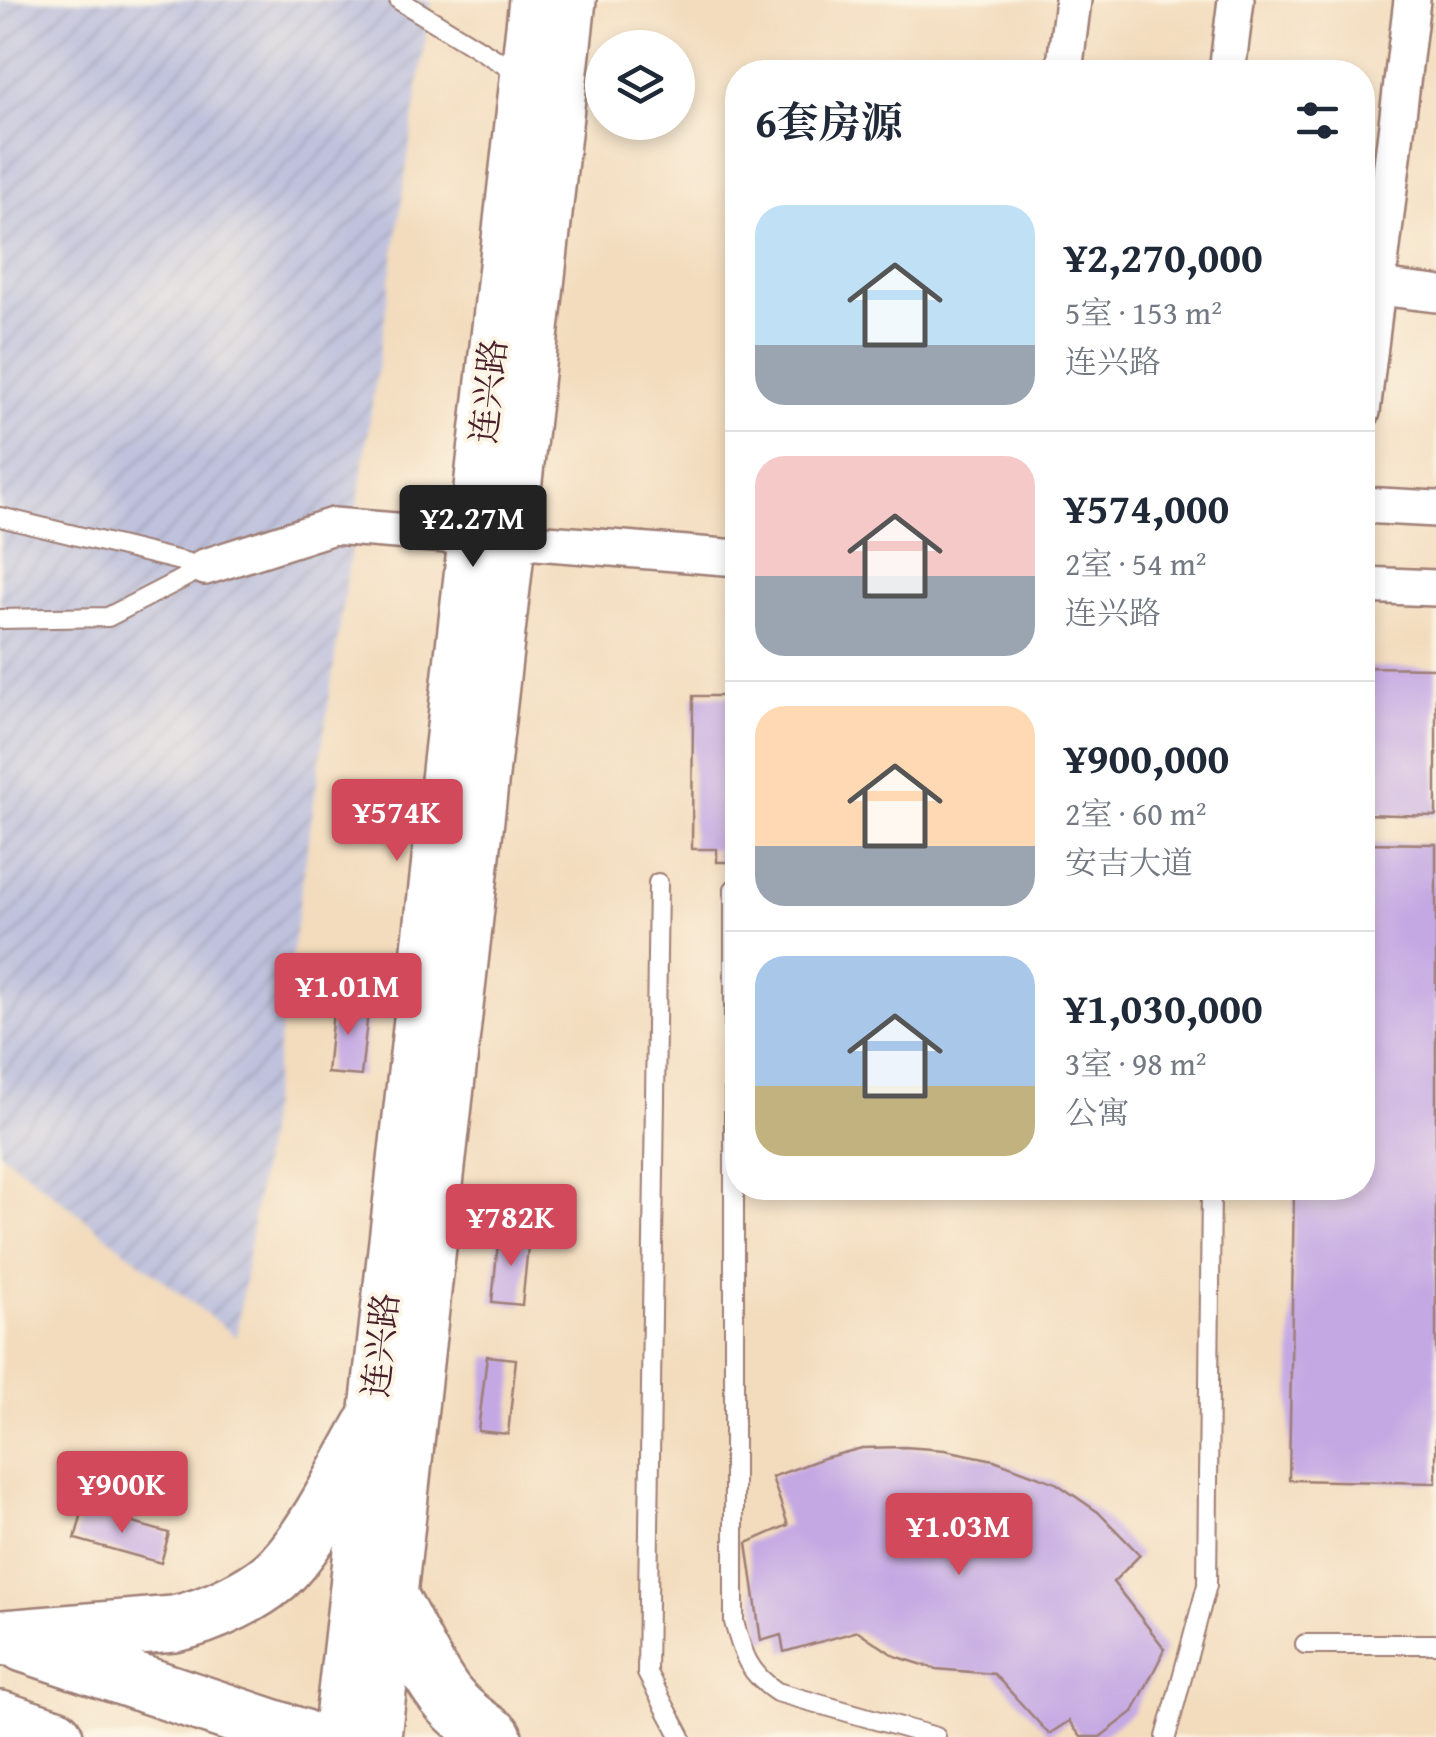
<!DOCTYPE html>
<html lang="zh">
<head>
<meta charset="utf-8">
<style>
  :root { --surface:#fff; --page:#f6f6f7; --text:#1f2937; --muted:#747a83; --line:#e0e1e3; --accent:#d1495b }
  body { margin:0; font-family:"Gentium Book Plus","Noto Serif SC",serif; background:var(--page); color:var(--text); height:100vh; display:flex; flex-direction:column; font-size:38px; white-space:nowrap }
  * { box-sizing:border-box; margin:0 }
  p { font-size:32px; color:var(--muted) }
  .icon { flex:none; width:55px; height:55px; fill:none; stroke:currentColor; stroke-width:2; stroke-linecap:round; stroke-linejoin:round }
  .map { position:relative; flex:1; overflow:hidden }
  .side { position:absolute; left:725px; top:60px; width:650px; height:1140px; display:flex; flex-direction:column; background:var(--surface); border-radius:40px; box-shadow:0 5px 15px #0003 }
  .side>* { flex:none }
  .fabs { position:absolute; left:585px; top:30px; display:grid; gap:20px }
  .fabs a { display:grid; place-items:center; width:110px; height:110px; border-radius:50%; background:var(--surface); box-shadow:0 5px 15px #0003; font-size:50px }
  .price { position:absolute; translate:-50% -85px; padding:0 22px; border-radius:10px; background:var(--accent); color:#fff; font-size:32px; line-height:65px; filter:drop-shadow(0 2px 5px #0008) }
  .price::after { content:''; position:absolute; left:50%; top:60px; width:30px; height:22px; margin-left:-15px; background:inherit; clip-path:polygon(0 0,100% 0,50% 100%) }
  .price.on { background:#222; color:#fff }
  ul { padding:0; list-style:none }
  li { display:flex; align-items:center; gap:30px; height:250px; padding:0 30px }
  li+li { border-top:2px solid var(--line) }
  li span { display:grid; place-items:center; flex:none; width:280px; height:200px; border-radius:30px; color:#555 }
  li>.icon { margin-inline-start:auto }
  span .icon { width:120px; height:120px; fill:#fffc; stroke-width:1 }
  li b { font-size:42px }
  h2 { display:flex; justify-content:space-between; align-items:center; height:120px; padding:0 30px; font-size:42px }
  .map>svg:first-child { display:block }
  .industrial { fill:url(#industrial-furrows) }
  .building { fill:#c4a8e3 }
  .lines { fill:none; stroke-linecap:round; stroke-linejoin:round }
  .service-casing { stroke:#9e7e74; stroke-width:22 }
  .minor-casing { stroke:#9e7e74; stroke-width:40 }
  .tertiary-casing { stroke:#9e7e74; stroke-width:50 }
  .trunk-casing { stroke:#9e7e74; stroke-width:60 }
  .service { stroke:#fff; stroke-width:18 }
  .minor { stroke:#fff; stroke-width:35 }
  .tertiary { stroke:#fff; stroke-width:45 }
  .trunk { stroke:#fff; stroke-width:55 }
  .labels { text-anchor:middle; dominant-baseline:central; stroke-width:8; stroke-linejoin:round; paint-order:stroke }
  .street-label { font-size:35px; fill:#4a1f2b; stroke:#fcf5e5 }
</style>
</head>
<body>
<div class="map">
<svg width="1436" height="1737" viewBox="0 0 1436 1737">
  <defs>
    <pattern id="industrial-furrows" width="10" height="10" patternUnits="userSpaceOnUse" patternTransform="scale(2.5)"><rect width="10" height="10" fill="#c0c2dd"/><path d="M-1 1l2-2M0 10L10 0M9 11l2-2" fill="none" stroke="#a6a6be"/></pattern>
  </defs>
  <rect width="100%" height="100%" fill="#fcf5e5"/>
  <filter id="ink" filterUnits="userSpaceOnUse"><feTurbulence type="fractalNoise" baseFrequency=".01" numOctaves="2"/><feDisplacementMap in="SourceGraphic" scale="20" xChannelSelector="R" yChannelSelector="G"/><feConvolveMatrix kernelMatrix="1 2 1 2 8 2 1 2 1" color-interpolation-filters="sRGB"/></filter>
  <filter id="wash" filterUnits="userSpaceOnUse"><feTurbulence type="fractalNoise" baseFrequency=".0048" numOctaves="4" result="noise"/><feDisplacementMap in="SourceGraphic" scale="40" xChannelSelector="R" yChannelSelector="G"/><feGaussianBlur stdDeviation="2.25" result="paint"/><feColorMatrix in="noise" values="0 0 0 0 0 0 0 0 0 0 0 0 0 0 0 0 0 1.4 0 .05"/><feComposite in="paint" operator="in"/></filter>
  <g filter="url(#wash)">
    <rect width="100%" height="100%" fill="#f3dcbd"/>
    <path class="industrial" d="M 0,0 L 431,0 L 236,1337 L 0,1152 Z"/>
    <g id="blocks">
      <path class="building" d="M 1362,667 L 1436,668 L 1436,816 L 1362,814 Z
        M 693,696 L 738,696 L 738,862 L 717,862 L 717,849 L 692,849 Z
        M 1362,843 L 1436,844 L 1436,1483 L 1289,1480 L 1294,1188 L 1362,1188 Z
        M 334,1000 L 369,1003 L 361,1076 L 327,1073 Z
        M 499,1233 L 529,1236 L 522,1305 L 492,1302 Z
        M 487,1356 L 516,1359 L 508,1434 L 478,1431 Z
        M 904,1447 L 945,1450 L 994,1460 L 1056,1483 L 1098,1512 L 1140,1555 L 1113,1582 L 1165,1649 L 1133,1712 L 1100,1737 L 1081,1737 L 1069,1721 L 1049,1734 L 994,1674 L 936,1669 L 895,1656 L 858,1631 L 784,1652 L 781,1635 L 761,1641 L 747,1543 L 788,1525 L 772,1477 L 824,1458 L 862,1448 Z
        M 83,1509 L 169,1533 L 161,1563 L 75,1539 Z"/>
    </g>
  </g>
  <g filter="url(#ink)">
    <use href="#blocks" fill-opacity="0" stroke="#9e7e74" stroke-width="2.5"/>
    <g class="lines">
      <defs>
        <path id="service" d="M 399,0 L 523,76
          M 0,517 L 205,567
          M 0,619 L 108,617 L 205,567
          M 658,883 L 647,1673 L 681,1737
          M 738,889 L 734,889 L 734,1622 C 743,1654 748,1673 777,1692 L 936,1737
          M 1305,1644 L 1436,1644
          M 1166,1737 L 1207,1585 L 1211,1188"/>
        <path id="minor" d="M 1064,72 L 1073,0
          M 1227,72 L 1236,0
          M 1362,285 L 1436,294
          M 1362,412 L 1412,0
          M 1362,505 L 1436,509
          M 205,567 L 333,526 L 738,558
          M 1362,585 L 1436,588"/>
        <path id="tertiary" d="M 336,1737 L 532,0
          M 378,1737 L 573,0"/>
        <path id="trunk" d="M 393,1603 C 410,1633 424,1667 445,1695 C 458,1712 476,1725 494,1737
          M 4,1638 L 174,1624 C 208,1617 261,1593 284,1567 C 317,1531 346,1471 371,1427
          M 24,1644 L 301,1737
          M 0,1719 L 55,1737"/>
      </defs>
      <use href="#service" class="service-casing"/>
      <use href="#minor" class="minor-casing"/>
      <use href="#tertiary" class="tertiary-casing"/>
      <use href="#trunk" class="trunk-casing"/>
      <use href="#service" class="service"/>
      <use href="#minor" class="minor"/>
      <use href="#tertiary" class="tertiary"/>
      <use href="#trunk" class="trunk"/>
    </g>
  </g>
  <g class="labels">
    <g class="street-label">
      <text transform="translate(488 391) rotate(-84)">连兴路</text>
      <text transform="translate(380 1345) rotate(-84)">连兴路</text>
    </g>
  </g>
</svg>
<div class="fabs">
<a><svg class="icon" aria-label="layers" viewBox="0 0 24 24"><path d="M12 4l9 5-9 5-9-5zM3 14l9 5 9-5"/></svg></a>
</div>
<b class="price on" style="left:473px;top:570px">¥2.27M</b>
<b class="price" style="left:397px;top:864px">¥574K</b>
<b class="price" style="left:348px;top:1038px">¥1.01M</b>
<b class="price" style="left:511px;top:1269px">¥782K</b>
<b class="price" style="left:122px;top:1536px">¥900K</b>
<b class="price" style="left:959px;top:1578px">¥1.03M</b>
<section class="side">
<h2>6套房源<svg class="icon" aria-label="filters" viewBox="0 0 24 24"><path d="M4 7h16M4 17h16"/><circle cx="9" cy="7" r="2"/><circle cx="15" cy="17" r="2"/></svg></h2>
<ul>
<li><span style="background:linear-gradient(#bfe0f5 70%,#9aa5b1 0)"><svg class="icon" aria-label="home" viewBox="0 0 24 24"><path d="M3 11l9-7 9 7M6 9v11h12V9"/></svg></span><div><b>¥2,270,000</b><p>5室 · 153 m²</p><p>连兴路</p></div></li>
<li><span style="background:linear-gradient(#f6c9c9 60%,#9aa5b1 0)"><svg class="icon" aria-label="home" viewBox="0 0 24 24"><path d="M3 11l9-7 9 7M6 9v11h12V9"/></svg></span><div><b>¥574,000</b><p>2室 · 54 m²</p><p>连兴路</p></div></li>
<li><span style="background:linear-gradient(#ffd9b3 70%,#9aa5b1 0)"><svg class="icon" aria-label="home" viewBox="0 0 24 24"><path d="M3 11l9-7 9 7M6 9v11h12V9"/></svg></span><div><b>¥900,000</b><p>2室 · 60 m²</p><p>安吉大道</p></div></li>
<li><span style="background:linear-gradient(#a9c7e8 65%,#c2b280 0)"><svg class="icon" aria-label="home" viewBox="0 0 24 24"><path d="M3 11l9-7 9 7M6 9v11h12V9"/></svg></span><div><b>¥1,030,000</b><p>3室 · 98 m²</p><p>公寓</p></div></li>
</ul>
</section>
</div>
</body>
</html>
